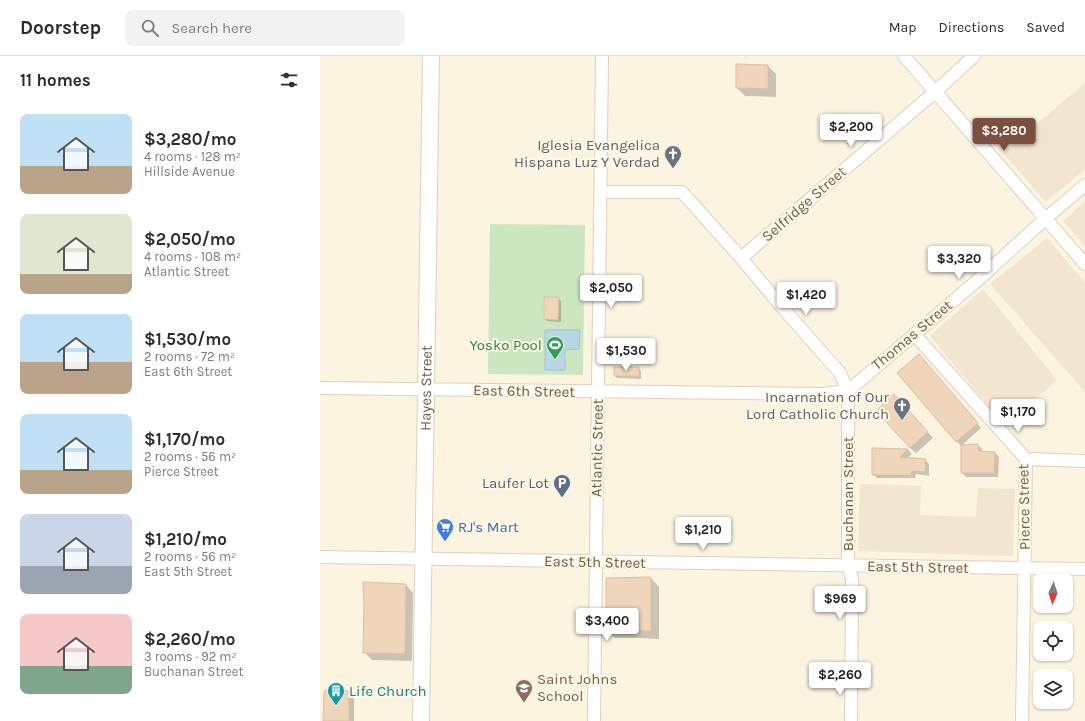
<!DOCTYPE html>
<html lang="en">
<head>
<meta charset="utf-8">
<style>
  :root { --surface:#fff; --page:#f2f2f3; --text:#2b2b33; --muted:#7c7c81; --line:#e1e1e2; --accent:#7c503e }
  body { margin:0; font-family:Karla,sans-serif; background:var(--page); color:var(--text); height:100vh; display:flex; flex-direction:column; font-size:15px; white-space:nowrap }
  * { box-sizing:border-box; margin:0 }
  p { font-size:13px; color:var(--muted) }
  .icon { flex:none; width:22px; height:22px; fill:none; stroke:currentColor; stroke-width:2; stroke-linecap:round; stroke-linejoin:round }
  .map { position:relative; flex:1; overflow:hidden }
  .side { display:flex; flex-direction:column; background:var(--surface); width:320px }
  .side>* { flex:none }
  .needle { width:26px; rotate:183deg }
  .buttons { position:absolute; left:713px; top:517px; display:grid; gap:8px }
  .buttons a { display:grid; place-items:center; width:40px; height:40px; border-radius:8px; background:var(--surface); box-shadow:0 1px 3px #0004; font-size:20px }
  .price { position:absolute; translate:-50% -34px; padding:0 9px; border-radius:4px; background:#fff; color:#222; font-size:13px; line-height:26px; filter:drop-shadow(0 1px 2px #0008) }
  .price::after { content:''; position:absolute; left:50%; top:24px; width:12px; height:9px; margin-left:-6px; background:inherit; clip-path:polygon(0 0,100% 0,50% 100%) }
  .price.active { background:var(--accent); color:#fff }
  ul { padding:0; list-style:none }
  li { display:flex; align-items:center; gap:12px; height:100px; padding:0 20px }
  li span { display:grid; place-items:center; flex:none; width:112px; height:80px; border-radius:8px; color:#555 }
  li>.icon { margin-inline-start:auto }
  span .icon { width:48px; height:48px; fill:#fffc; stroke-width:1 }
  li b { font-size:17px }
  h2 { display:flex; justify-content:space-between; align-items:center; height:48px; padding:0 20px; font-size:17px }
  header { display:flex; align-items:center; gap:24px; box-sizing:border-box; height:56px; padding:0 20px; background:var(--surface); border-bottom:1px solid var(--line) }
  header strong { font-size:19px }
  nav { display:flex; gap:22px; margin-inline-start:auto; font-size:14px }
  .search { width:280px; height:36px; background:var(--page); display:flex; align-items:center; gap:10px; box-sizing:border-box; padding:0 14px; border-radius:8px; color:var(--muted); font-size:15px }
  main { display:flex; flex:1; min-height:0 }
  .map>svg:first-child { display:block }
  .residential { fill:#f2e6d0 }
  .green { fill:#cce7c0 }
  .water { fill:#b7d7e3; stroke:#9dc5d4 }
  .shadow { fill:#0003 }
  .building { fill:#efd5ba; stroke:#e0bd9b }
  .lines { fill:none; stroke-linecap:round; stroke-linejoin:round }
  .minor-casing { stroke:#ded0bd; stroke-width:14 }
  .tertiary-casing { stroke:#ded0bd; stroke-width:18 }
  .minor { stroke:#fff; stroke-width:12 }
  .tertiary { stroke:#fff; stroke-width:16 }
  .labels { text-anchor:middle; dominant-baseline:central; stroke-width:4; stroke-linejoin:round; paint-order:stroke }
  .worship-label { font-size:15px; fill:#5b616d; stroke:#fef7e6; text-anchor:end }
  .street-label { font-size:15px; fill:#705c49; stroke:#fef7e6 }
  .leisure-label { font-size:15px; fill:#27864d; stroke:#fef7e6; text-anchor:end }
  .service-label { font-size:15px; fill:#4e5e75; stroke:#fef7e6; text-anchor:end }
  .shop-label { font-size:15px; fill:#366cbe; stroke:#fef7e6; text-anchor:start }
  .education-label { font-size:15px; fill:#785e54; stroke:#fef7e6; text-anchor:start }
  .culture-label { font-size:15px; fill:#0d838f; stroke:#fef7e6; text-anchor:start }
</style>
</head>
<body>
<header>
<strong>Doorstep</strong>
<div class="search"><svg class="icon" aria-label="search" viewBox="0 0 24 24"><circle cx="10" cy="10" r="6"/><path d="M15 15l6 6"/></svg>Search here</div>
<nav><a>Map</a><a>Directions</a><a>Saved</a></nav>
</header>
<main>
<section class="side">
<h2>11 homes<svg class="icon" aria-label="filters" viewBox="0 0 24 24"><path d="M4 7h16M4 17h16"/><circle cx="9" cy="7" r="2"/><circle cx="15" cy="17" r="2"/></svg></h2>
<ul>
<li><span style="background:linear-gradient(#bfe0f5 65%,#b9a48a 0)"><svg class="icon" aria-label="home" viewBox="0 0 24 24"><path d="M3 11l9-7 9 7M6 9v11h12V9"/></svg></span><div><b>$3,280/mo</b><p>4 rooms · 128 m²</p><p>Hillside Avenue</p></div></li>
<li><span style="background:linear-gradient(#dfe7d0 75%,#b9a48a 0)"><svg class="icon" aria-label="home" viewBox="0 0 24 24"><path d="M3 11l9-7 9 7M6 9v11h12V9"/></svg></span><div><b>$2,050/mo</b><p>4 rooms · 108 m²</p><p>Atlantic Street</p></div></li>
<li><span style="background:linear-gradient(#bfe0f5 60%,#b9a48a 0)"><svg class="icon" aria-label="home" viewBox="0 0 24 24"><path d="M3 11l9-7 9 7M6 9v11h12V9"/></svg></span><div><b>$1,530/mo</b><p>2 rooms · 72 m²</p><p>East 6th Street</p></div></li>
<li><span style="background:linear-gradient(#bfe0f5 70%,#b9a48a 0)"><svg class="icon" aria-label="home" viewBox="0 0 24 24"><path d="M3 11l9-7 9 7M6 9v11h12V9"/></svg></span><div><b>$1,170/mo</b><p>2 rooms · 56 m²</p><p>Pierce Street</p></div></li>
<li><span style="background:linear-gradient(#c9d6e8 65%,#9aa5b1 0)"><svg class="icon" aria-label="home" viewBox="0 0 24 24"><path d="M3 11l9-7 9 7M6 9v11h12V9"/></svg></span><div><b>$1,210/mo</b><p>2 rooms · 56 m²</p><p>East 5th Street</p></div></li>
<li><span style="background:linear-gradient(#f6c9c9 65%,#7fa58c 0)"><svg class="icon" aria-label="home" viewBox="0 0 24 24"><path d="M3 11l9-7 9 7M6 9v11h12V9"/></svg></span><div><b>$2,260/mo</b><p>3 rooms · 92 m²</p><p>Buchanan Street</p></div></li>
</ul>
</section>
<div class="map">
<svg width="765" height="665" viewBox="0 0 765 665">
  <rect width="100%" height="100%" fill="#fbf4e1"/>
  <path class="residential" d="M 765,27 L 765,113 L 726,146 L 683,97 Z
    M 765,145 L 765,190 L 743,165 Z
    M 727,182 L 765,227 L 765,336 L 670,228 Z
    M 663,233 L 737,324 L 685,370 L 610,280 Z
    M 540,428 L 601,430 L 600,459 L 656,461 L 658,432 L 695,433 L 693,500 L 538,495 Z"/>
  <path class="green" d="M 170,168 L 265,169 L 263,319 L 168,318 Z"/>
  <path class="water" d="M 225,274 L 260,274 L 259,293 L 245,294 L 245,314 L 225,314 Z"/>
  <path class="shadow" d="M 417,9 L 448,10 L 456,18 L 456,41 L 425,40 L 417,32 Z
    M 238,242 L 241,245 L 241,266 L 227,265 L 225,263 Z
    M 603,304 L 661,372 L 641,390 L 578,317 Z
    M 318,312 L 321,315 L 321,323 L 297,322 L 295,320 Z
    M 580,345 L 613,382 L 596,397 L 590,392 Z
    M 658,389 L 662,393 L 662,396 L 675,397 L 679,401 L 678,421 L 646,421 L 642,417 Z
    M 553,393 L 588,394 L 592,398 L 587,402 L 605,404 L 609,408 L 609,420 L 596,418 L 595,422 L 557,422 L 553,418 Z
    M 331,522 L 339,531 L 339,583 L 322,582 L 295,582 L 287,574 L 287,523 Z
    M 86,529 L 93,537 L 92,605 L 52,604 L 44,596 Z
    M 29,636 L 34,641 L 34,665 L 4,665 Z"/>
  <path class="building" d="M 416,8 L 448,9 L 448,33 L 416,32 Z
    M 224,241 L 239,241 L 238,264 L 224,263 Z
    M 599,298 L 658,367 L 636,386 L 577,317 Z
    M 294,311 L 319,311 L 319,320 L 294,320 Z
    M 574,338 L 608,376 L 590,392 L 556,355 Z
    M 658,388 L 659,395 L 675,396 L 674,417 L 641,417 L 641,389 Z
    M 552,392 L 588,393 L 580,401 L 606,403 L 605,416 L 592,415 L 591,419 L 552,419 Z
    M 331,521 L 331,575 L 313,575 L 313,574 L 286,574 L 286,522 Z
    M 43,526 L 86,528 L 85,598 L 43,597 L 44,548 Z
    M 4,635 L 29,635 L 29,665 L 3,665 Z"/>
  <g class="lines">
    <defs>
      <path id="minor" d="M 584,0 L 765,208
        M 281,136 L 362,136 L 421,202 L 462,251 L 520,317 L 528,335 L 528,510 L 532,523 L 531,665
        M 421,202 L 615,36 L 654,0
        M 594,278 L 706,403 L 702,665
        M 0,332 L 503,338 L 528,335 L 659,223 L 725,163 L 765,129
        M 706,403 L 765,405
        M 0,501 L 765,513
        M 274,665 L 282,0"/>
      <g id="tertiary">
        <path id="s1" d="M 101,665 L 111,0"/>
      </g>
    </defs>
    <use href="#minor" class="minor-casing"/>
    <use href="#tertiary" class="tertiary-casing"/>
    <use href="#minor" class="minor"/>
    <use href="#tertiary" class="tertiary"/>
  </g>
  <defs>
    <symbol id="church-pin" viewBox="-11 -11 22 30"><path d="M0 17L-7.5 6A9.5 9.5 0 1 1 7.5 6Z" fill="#6b7280" stroke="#fef7e6"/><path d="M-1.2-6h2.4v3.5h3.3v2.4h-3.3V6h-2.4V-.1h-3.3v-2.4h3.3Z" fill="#fff"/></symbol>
    <symbol id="stadium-pin" viewBox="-11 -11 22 30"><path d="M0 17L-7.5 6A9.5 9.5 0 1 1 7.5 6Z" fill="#2e9e5b" stroke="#fef7e6"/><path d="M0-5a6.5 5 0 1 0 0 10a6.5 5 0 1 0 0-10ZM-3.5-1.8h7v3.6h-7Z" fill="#fff"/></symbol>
    <symbol id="parking-pin" viewBox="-11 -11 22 30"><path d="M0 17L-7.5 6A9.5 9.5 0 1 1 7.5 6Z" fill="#5c6f8a" stroke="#fef7e6"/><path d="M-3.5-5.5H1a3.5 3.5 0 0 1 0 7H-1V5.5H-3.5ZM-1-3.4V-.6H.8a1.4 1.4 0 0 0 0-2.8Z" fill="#fff"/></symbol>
    <symbol id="supermarket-pin" viewBox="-11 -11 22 30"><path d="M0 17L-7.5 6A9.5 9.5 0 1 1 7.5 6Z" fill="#3f7fe0" stroke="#fef7e6"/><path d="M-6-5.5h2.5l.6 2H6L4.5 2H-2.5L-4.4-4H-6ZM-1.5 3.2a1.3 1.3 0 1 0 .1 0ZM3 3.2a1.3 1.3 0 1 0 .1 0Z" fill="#fff"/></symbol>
    <symbol id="school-pin" viewBox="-11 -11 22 30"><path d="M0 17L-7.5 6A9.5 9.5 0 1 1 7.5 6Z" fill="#8d6e63" stroke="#fef7e6"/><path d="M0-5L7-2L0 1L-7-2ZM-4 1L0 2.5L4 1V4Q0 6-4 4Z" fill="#fff"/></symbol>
    <symbol id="building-pin" viewBox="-11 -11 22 30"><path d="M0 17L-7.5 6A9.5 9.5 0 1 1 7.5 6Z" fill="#0f9aa8" stroke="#fef7e6"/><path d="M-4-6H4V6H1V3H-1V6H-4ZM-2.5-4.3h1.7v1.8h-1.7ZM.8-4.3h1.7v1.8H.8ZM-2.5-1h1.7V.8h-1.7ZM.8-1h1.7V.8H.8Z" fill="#fff"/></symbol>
  </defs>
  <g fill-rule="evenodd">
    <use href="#church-pin" x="343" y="88" width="20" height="27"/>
    <use href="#stadium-pin" x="225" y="279" width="20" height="27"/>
    <use href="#church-pin" x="572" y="340" width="20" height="27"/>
    <use href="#parking-pin" x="232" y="417" width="20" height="27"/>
    <use href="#supermarket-pin" x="115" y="461" width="20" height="27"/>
    <use href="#school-pin" x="194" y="622" width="20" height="27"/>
    <use href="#building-pin" x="6" y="625" width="20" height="27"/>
  </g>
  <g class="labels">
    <g class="worship-label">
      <text x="340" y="89">Iglesia Evangelica<tspan x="340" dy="17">Hispana Luz Y Verdad</tspan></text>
      <text x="569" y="341">Incarnation of Our<tspan x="569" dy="17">Lord Catholic Church</tspan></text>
    </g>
    <g class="street-label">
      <text transform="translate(484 148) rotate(-41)">Selfridge Street</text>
      <text transform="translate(592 279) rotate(-40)">Thomas Street</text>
      <text stroke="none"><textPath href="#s1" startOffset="333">Hayes Street</textPath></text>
      <text transform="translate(204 335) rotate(1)">East 6th Street</text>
      <text transform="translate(277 392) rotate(-89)">Atlantic Street</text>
      <text transform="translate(528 438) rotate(-90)">Buchanan Street</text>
      <text transform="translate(704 451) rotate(-91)">Pierce Street</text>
      <text transform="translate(275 506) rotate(1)">East 5th Street</text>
      <text transform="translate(598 511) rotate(1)">East 5th Street</text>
    </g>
    <g class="leisure-label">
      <text x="222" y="289">Yosko Pool</text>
    </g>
    <g class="service-label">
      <text x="229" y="427">Laufer Lot</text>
    </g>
    <g class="shop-label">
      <text x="138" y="471">RJ's Mart</text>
    </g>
    <g class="education-label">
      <text x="217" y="623">Saint Johns<tspan x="217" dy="17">School</tspan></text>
    </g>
    <g class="culture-label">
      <text x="29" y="635">Life Church</text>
    </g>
  </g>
</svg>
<div class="buttons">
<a><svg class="needle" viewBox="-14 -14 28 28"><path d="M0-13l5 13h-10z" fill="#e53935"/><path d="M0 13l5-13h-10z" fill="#7c7c81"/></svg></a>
<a><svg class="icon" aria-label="locate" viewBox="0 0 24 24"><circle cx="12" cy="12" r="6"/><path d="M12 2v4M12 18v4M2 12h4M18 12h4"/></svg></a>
<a><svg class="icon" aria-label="layers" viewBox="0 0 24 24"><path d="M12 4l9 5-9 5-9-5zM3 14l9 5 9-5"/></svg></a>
</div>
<b class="price" style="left:531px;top:92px">$2,200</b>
<b class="price active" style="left:684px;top:96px">$3,280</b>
<b class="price" style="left:639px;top:224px">$3,320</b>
<b class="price" style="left:291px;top:253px">$2,050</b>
<b class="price" style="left:486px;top:260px">$1,420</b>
<b class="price" style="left:306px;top:316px">$1,530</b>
<b class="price" style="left:698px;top:377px">$1,170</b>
<b class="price" style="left:383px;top:495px">$1,210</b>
<b class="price" style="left:520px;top:564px">$969</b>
<b class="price" style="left:287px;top:586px">$3,400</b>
<b class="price" style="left:520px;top:640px">$2,260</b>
</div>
</main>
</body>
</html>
